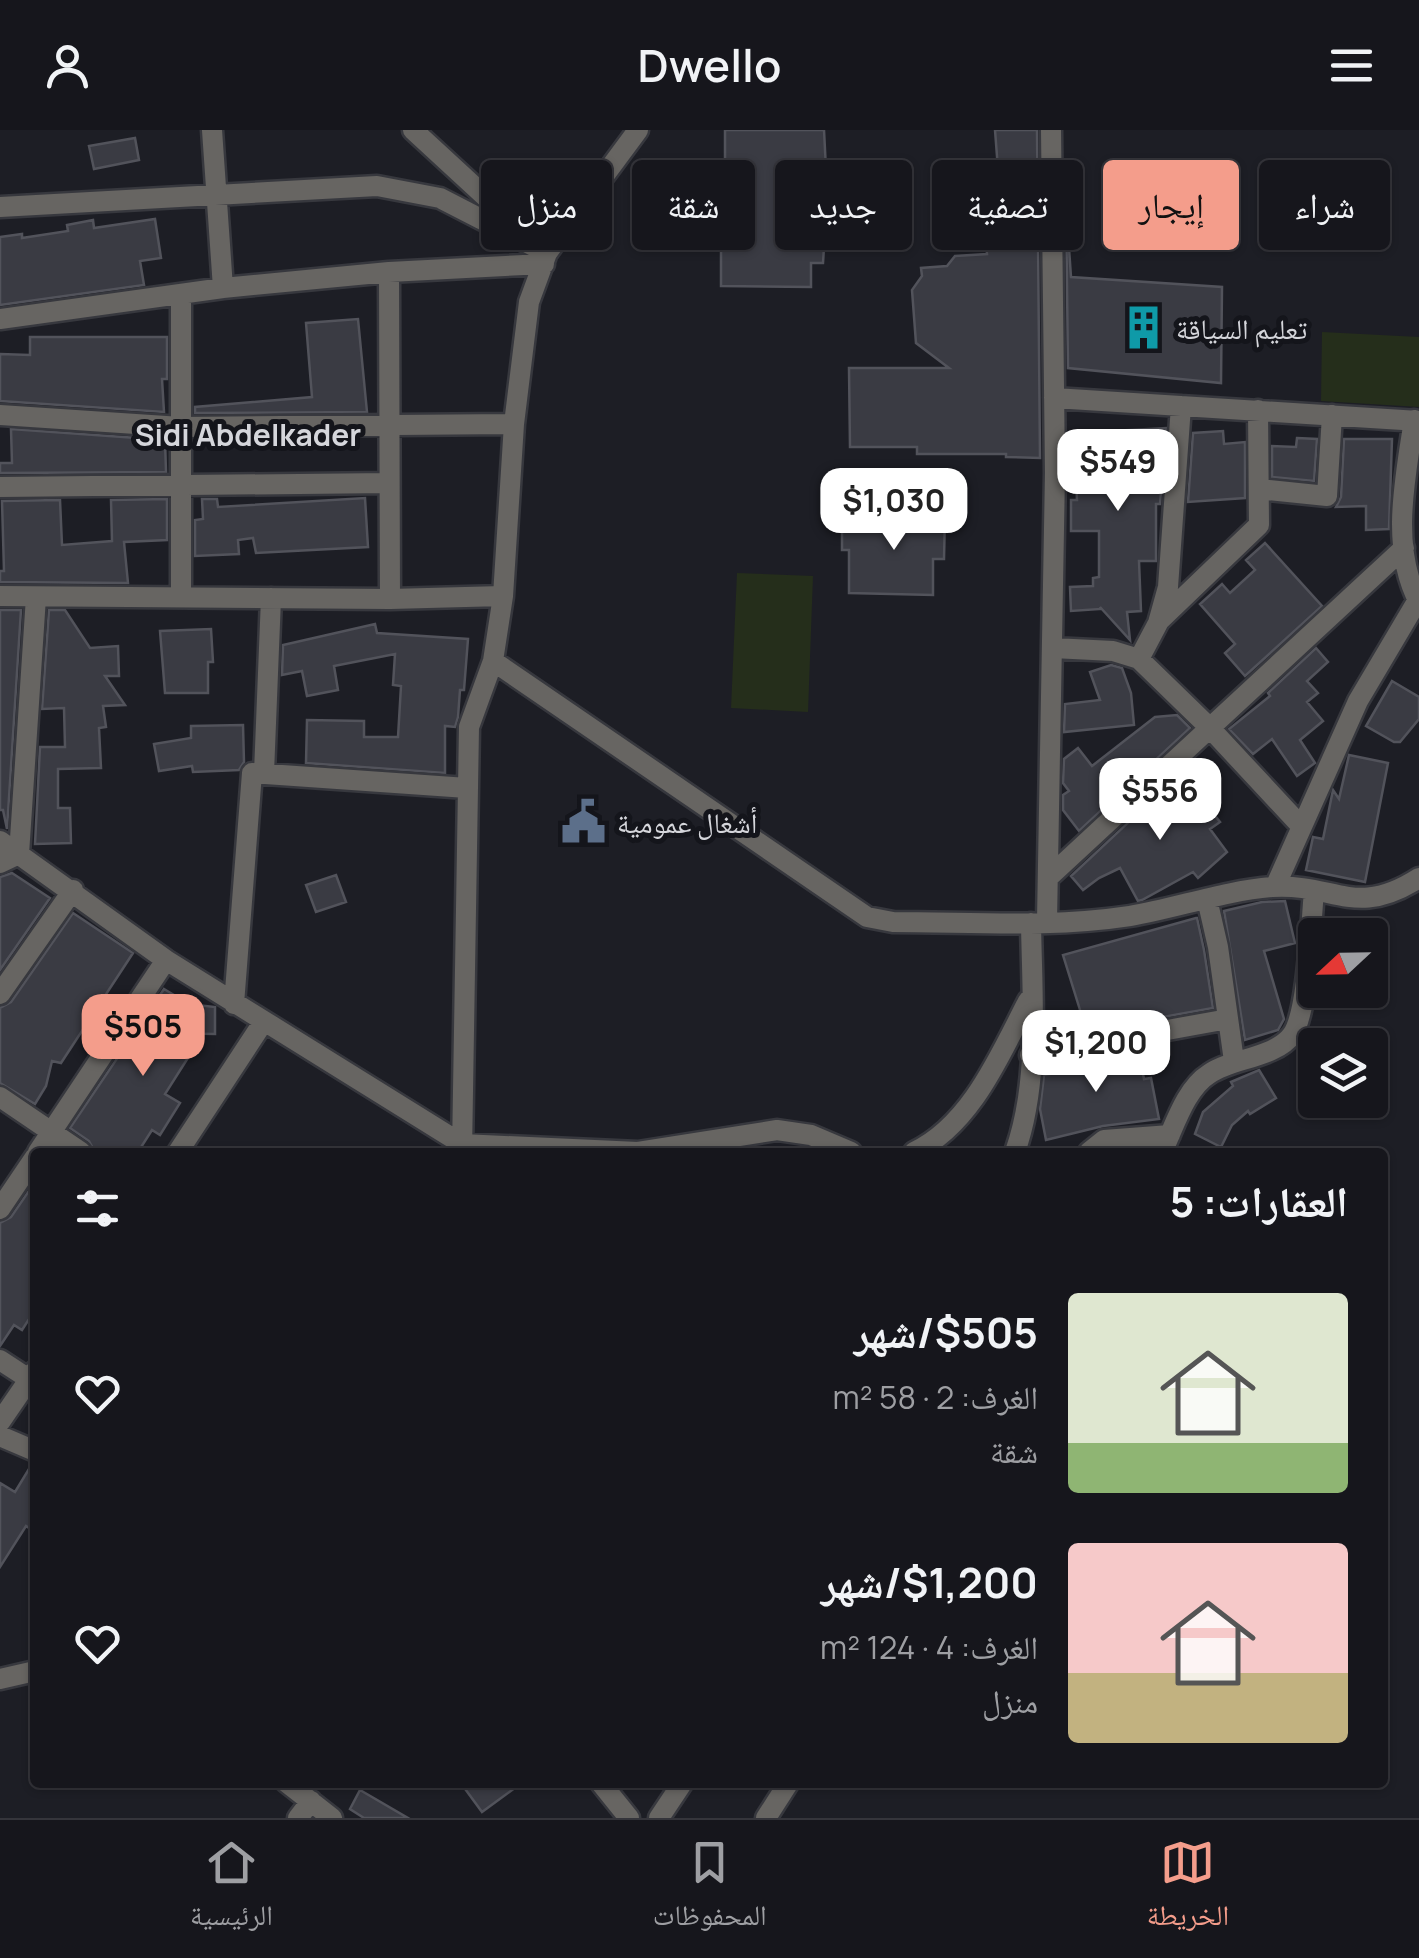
<!DOCTYPE html>
<html lang="ar">
<head>
<meta charset="utf-8">
<style>
  :root { --surface:#16161c; --page:#1f1f25; --text:#f1f3f6; --muted:#9e9fa3; --line:#35353b; --accent:#f49d8b }
  body { margin:0; font-family:Manrope,"Noto Naskh Arabic",sans-serif; background:var(--page); color:var(--text); direction:rtl; height:100vh; display:flex; flex-direction:column; font-size:38px; white-space:nowrap }
  * { box-sizing:border-box; margin:0 }
  p { font-size:32px; color:var(--muted) }
  .icon { flex:none; width:55px; height:55px; fill:none; stroke:currentColor; stroke-width:2; stroke-linecap:round; stroke-linejoin:round }
  .map { position:relative; flex:1; overflow:hidden; direction:ltr }
  .drawer { position:absolute; left:30px; top:1018px; width:1358px; height:640px; display:flex; flex-direction:column; background:var(--surface); border-radius:10px; box-shadow:0 2px 8px #0004,0 0 0 2px var(--line); direction:rtl }
  .drawer>* { flex:none }
  .banner { position:absolute; left:30px; top:30px; width:1360px; height:90px; direction:rtl; display:flex; gap:20px }
  .needle { width:65px; rotate:248deg }
  .controls { position:absolute; left:1298px; top:788px; display:grid; gap:20px }
  .controls a { display:grid; place-items:center; width:90px; height:90px; border-radius:10px; background:var(--surface); box-shadow:0 2px 8px #0004,0 0 0 2px var(--line); font-size:50px }
  .price { position:absolute; translate:-50% -85px; padding:0 22px; border-radius:20px; background:#fff; color:#222; font-size:32px; line-height:65px; filter:drop-shadow(0 2px 5px #0008) }
  .price::after { content:''; position:absolute; left:50%; top:60px; width:30px; height:22px; margin-left:-15px; background:inherit; clip-path:polygon(0 0,100% 0,50% 100%) }
  .price.selected { background:var(--accent); color:#111 }
  ul { padding:0; list-style:none }
  li { display:flex; align-items:center; gap:30px; height:250px; padding:0 40px }
  li span { display:grid; place-items:center; flex:none; width:280px; height:200px; border-radius:10px; color:#555 }
  li>.icon { margin-inline-start:auto }
  span .icon { width:120px; height:120px; fill:#fffc; stroke-width:1 }
  li b { font-size:42px }
  h2 { display:flex; justify-content:space-between; align-items:center; height:120px; padding:0 40px; font-size:42px }
  .chip { padding:0 35px; border-radius:10px; background:var(--surface); box-shadow:0 2px 8px #0004,0 0 0 2px var(--line); font-size:35px; line-height:90px }
  .chip.selected { background:var(--accent); color:#111 }
  header { display:flex; justify-content:space-between; align-items:center; height:130px; padding:0 40px; background:var(--surface); font-size:45px; font-weight:600 }
  .tabs { display:flex; justify-content:space-around; align-items:center; height:140px; border-top:2px solid var(--line); background:var(--surface); font-size:28px; color:var(--muted) }
  .tabs a { display:grid; justify-items:center; gap:5px }
  .tabs .selected { color:var(--accent) }
  .map>svg:first-child { display:block }
  .green { fill:#252e1b }
  .building { fill:#3a3b43; stroke:#52535b; stroke-width:2.5 }
  .lines { fill:none; stroke-linecap:round; stroke-linejoin:round }
  .minor-casing { stroke:#37383e; stroke-width:25 }
  .minor { stroke:#676562; stroke-width:20 }
  .labels { text-anchor:middle; dominant-baseline:central; stroke-width:10; stroke-linejoin:round; paint-order:stroke }
  .poi-label { font-size:28px; fill:#d5d6db; stroke:#14151b; text-anchor:start }
  .neighbourhood-label { font-size:30px; font-weight:bold; fill:#d5d6db; stroke:#14151b }
</style>
</head>
<body>
<header><svg class="icon" aria-label="menu" viewBox="0 0 24 24"><path d="M4 6h16M4 12h16M4 18h16"/></svg>Dwello<svg class="icon" aria-label="person" viewBox="0 0 24 24"><circle cx="12" cy="8" r="4"/><path d="M4 21q1-7 8-7t8 7"/></svg></header>
<div class="map">
<svg width="1419" height="1688" viewBox="0 0 1419 1688">
  <rect width="100%" height="100%" fill="#1d1e25"/>
  <path class="green" d="M 1322,202 L 1419,207 L 1419,277 L 1321,271 Z
    M 737,443 L 813,446 L 808,582 L 731,578 Z"/>
  <path class="building" d="M 725,0 L 824,0 L 828,79 L 815,78 L 815,117 L 824,117 L 823,133 L 811,133 L 811,157 L 721,156 L 721,98 L 718,99 L 718,71 L 711,71 L 711,43 L 725,43 Z
    M 995,0 L 1037,0 L 1040,328 L 1006,327 L 1006,324 L 917,324 L 917,317 L 850,317 L 849,238 L 949,238 L 916,213 L 912,160 L 922,146 L 921,138 L 947,136 L 955,126 L 987,124 L 984,93 L 1002,92 Z
    M 135,8 L 139,30 L 94,39 L 89,16 Z
    M 1066,74 L 1071,147 L 1222,157 L 1221,253 L 1068,238 Z
    M 155,89 L 161,128 L 140,131 L 144,155 L 0,175 L 0,107 L 22,104 L 22,108 L 68,101 L 67,95 L 93,90 L 94,98 Z
    M 358,189 L 367,282 L 195,283 L 195,277 L 312,267 L 306,193 Z
    M 30,207 L 167,207 L 167,249 L 162,249 L 164,282 L 0,271 L 0,224 L 30,225 Z
    M 1166,298 L 1160,374 L 1156,374 L 1156,431 L 1139,431 L 1141,481 L 1127,482 L 1130,510 L 1100,477 L 1101,479 L 1071,481 L 1070,457 L 1093,456 L 1093,448 L 1099,447 L 1099,401 L 1071,401 L 1071,370 L 1077,370 L 1074,306 L 1093,305 L 1093,302 Z
    M 11,299 L 165,310 L 166,342 L 0,343 L 0,333 L 12,333 Z
    M 1223,301 L 1224,314 L 1245,312 L 1245,368 L 1188,372 L 1193,303 Z
    M 1297,308 L 1317,309 L 1314,351 L 1272,347 L 1272,316 L 1296,317 Z
    M 1344,309 L 1392,309 L 1389,399 L 1366,400 L 1366,376 L 1336,377 L 1341,367 Z
    M 365,368 L 368,417 L 256,423 L 253,408 L 238,410 L 239,424 L 195,426 L 195,390 L 203,389 L 202,369 L 217,369 L 218,377 Z
    M 167,369 L 167,410 L 124,412 L 128,453 L 0,452 L 0,441 L 4,441 L 2,371 L 60,370 L 62,415 L 112,411 L 111,370 Z
    M 854,383 L 945,385 L 944,429 L 933,429 L 933,465 L 849,463 L 849,420 L 842,420 L 842,397 L 854,397 Z
    M 1265,413 L 1322,476 L 1245,546 L 1225,523 L 1235,514 L 1200,474 L 1222,454 L 1230,463 L 1255,440 L 1246,430 Z
    M 0,480 L 21,480 L 7,699 L 3,680 L 0,680 Z
    M 49,480 L 65,480 L 90,518 L 118,516 L 119,546 L 105,546 L 125,575 L 103,576 L 106,597 L 99,598 L 101,638 L 58,639 L 58,678 L 70,678 L 71,713 L 35,714 L 40,617 L 65,617 L 64,578 L 42,579 Z
    M 375,494 L 377,503 L 468,509 L 464,560 L 460,560 L 458,587 L 455,597 L 445,596 L 445,643 L 306,633 L 307,590 L 364,591 L 364,607 L 398,607 L 401,556 L 393,555 L 395,524 L 334,536 L 338,560 L 307,566 L 302,541 L 282,545 L 283,515 Z
    M 211,499 L 213,532 L 208,532 L 208,563 L 165,563 L 160,501 Z
    M 1316,518 L 1328,532 L 1307,551 L 1318,563 L 1307,572 L 1323,591 L 1300,610 L 1315,633 L 1297,646 L 1272,609 L 1253,624 L 1229,599 L 1270,566 L 1268,563 Z
    M 1111,535 L 1122,538 L 1131,563 L 1134,595 L 1064,602 L 1065,574 L 1100,570 L 1090,542 Z
    M 1392,551 L 1419,567 L 1419,589 L 1400,612 L 1394,612 L 1366,596 Z
    M 1177,585 L 1190,598 L 1079,701 L 1063,680 L 1063,665 L 1069,661 L 1063,653 L 1064,629 L 1078,618 L 1092,636 L 1155,587 Z
    M 243,595 L 244,632 L 239,640 L 193,642 L 192,636 L 159,641 L 154,614 L 191,608 L 191,596 Z
    M 1349,625 L 1388,633 L 1365,752 L 1306,740 L 1313,707 L 1323,709 L 1333,660 L 1339,669 Z
    M 1181,643 L 1220,692 L 1210,699 L 1227,722 L 1198,748 L 1193,742 L 1142,770 L 1138,771 L 1120,738 L 1099,748 L 1083,760 L 1071,746 Z
    M 12,743 L 50,768 L 0,840 L 0,747 Z
    M 336,745 L 346,772 L 316,782 L 306,755 Z
    M 1285,771 L 1295,813 L 1264,821 L 1284,889 L 1278,900 L 1245,910 L 1224,781 L 1262,772 Z
    M 73,783 L 133,823 L 61,933 L 52,931 L 46,956 L 35,974 L 0,953 L 0,878 L 11,872 Z
    M 1196,788 L 1197,788 L 1204,820 L 1213,878 L 1052,907 L 1047,887 L 1080,880 L 1063,825 Z
    M 164,859 L 189,874 L 215,877 L 215,904 L 162,903 L 191,923 L 165,964 L 180,973 L 160,1005 L 152,1000 L 138,1022 L 95,1022 L 89,1011 L 70,998 Z
    M 1138,919 L 1144,949 L 1151,948 L 1159,989 L 1103,996 L 1046,1010 L 1040,979 L 1044,945 L 1055,943 L 1052,935 Z
    M 1259,940 L 1276,968 L 1250,984 L 1248,981 L 1232,995 L 1221,1017 L 1195,1004 L 1203,982 L 1233,956 L 1231,952 Z
    M 35,1052 L 35,1180 L 22,1200 L 14,1195 L 0,1216 L 0,1093 L 11,1087 Z
    M 32,1334 L 35,1335 L 35,1402 L 26,1396 L 0,1437 L 0,1353 L 15,1362 Z
    M 460,1652 L 523,1652 L 482,1682 Z
    M 360,1660 L 408,1688 L 364,1688 L 350,1679 Z"/>
  <g class="lines">
    <defs>
      <path id="minor" d="M 212,0 L 223,158
        M 413,0 L 527,105
        M 0,77 L 377,56 L 440,68 L 547,123
        M 389,142 L 390,469
        M 181,164 L 181,467
        M 0,189 L 223,158 L 389,142 L 544,134
        M 1054,268 L 1419,291
        M 0,285 L 181,297 L 514,294
        M 1414,290 C 1405,349 1390,418 1419,472
        M 0,357 L 389,353
        M 1259,359 L 1327,366 L 1332,285
        M 0,466 L 390,469 L 503,466
        M 1159,491 L 1259,395 L 1258,280
        M 1053,518 L 1113,521 L 1139,529 L 1209,597 L 1301,696
        M 1139,529 L 1158,493 L 1168,457 L 1181,276
        M 493,531 L 867,787 L 893,792 C 972,792 1052,798 1130,786 C 1177,778 1224,761 1272,757 C 1335,753 1355,789 1419,748
        M 264,643 L 271,468
        M 0,711 L 166,830 L 462,1014 L 638,1022 L 777,1000 L 811,1005 L 851,1022
        M 0,733 L 19,724 L 36,467
        M 1050,746 L 1404,418
        M 1275,757 L 1358,571 L 1419,468
        M 1207,769 L 1218,817 L 1234,931
        M 1047,791 L 1055,343 L 1051,0
        M 0,864 L 73,760
        M 234,874 L 252,643 L 467,658
        M 1030,925 L 1228,889
        M 0,967 L 81,1022
        M 38,1022 L 166,830
        M 178,1022 L 264,891
        M 462,1022 L 469,597 L 493,531 L 503,466 L 514,294 L 529,172 L 547,123 L 638,0
        M 914,1022 C 971,995 1000,925 1028,871
        M 1015,1022 C 1040,952 1032,867 1031,793
        M 1089,1022 L 1104,1010 L 1170,1005
        M 1162,1022 C 1174,998 1185,959 1209,944 C 1232,928 1275,928 1292,905 C 1308,883 1311,792 1314,761
        M 0,1079 L 35,1027
        M 0,1230 L 29,1249
        M 0,1292 L 35,1241
        M 0,1306 L 35,1321
        M 0,1549 L 35,1541
        M 286,1652 L 332,1688
        M 600,1652 L 629,1688
        M 298,1688 L 311,1671
        M 659,1688 L 683,1652
        M 766,1688 L 789,1652"/>
    </defs>
    <use href="#minor" class="minor-casing"/>
    <use href="#minor" class="minor"/>
  </g>
  <defs>
    <symbol id="building-bare" viewBox="-9 -9 18 18"><path d="M-4-6H4V6H1V3H-1V6H-4ZM-2.5-4.3h1.7v1.8h-1.7ZM.8-4.3h1.7v1.8H.8ZM-2.5-1h1.7V.8h-1.7ZM.8-1h1.7V.8H.8Z" fill="#0f9aa8" stroke="#14151b" stroke-width="2.5" paint-order="stroke"/></symbol>
    <symbol id="civic-bare" viewBox="-9 -9 18 18"><path d="M-.6-6.5H3V-4.5H.6V-3L4-1V1h2V6H-6V1h2V-1L-.6-3ZM-1.2 2.5V6h2.4V2.5Z" fill="#5c6f8a" stroke="#14151b" stroke-width="2.5" paint-order="stroke"/></symbol>
  </defs>
  <g fill-rule="evenodd">
    <use href="#building-bare" x="1112" y="166" width="63" height="63"/>
    <use href="#civic-bare" x="552" y="660" width="63" height="63"/>
  </g>
  <g class="labels">
    <g class="poi-label">
      <text x="1176" y="198">تعليم السياقة</text>
      <text x="617" y="692">أشغال عمومية</text>
    </g>
    <g class="neighbourhood-label">
      <text x="248" y="304">Sidi Abdelkader</text>
    </g>
  </g>
</svg>
<div class="controls">
<a><svg class="needle" viewBox="-14 -14 28 28"><path d="M0-13l5 13h-10z" fill="#e53935"/><path d="M0 13l5-13h-10z" fill="#9e9fa3"/></svg></a>
<a><svg class="icon" aria-label="layers" viewBox="0 0 24 24"><path d="M12 4l9 5-9 5-9-5zM3 14l9 5 9-5"/></svg></a>
</div>
<b class="price" style="left:1118px;top:384px">$549</b>
<b class="price" style="left:894px;top:423px">$1,030</b>
<b class="price" style="left:1160px;top:713px">$556</b>
<b class="price selected" style="left:143px;top:949px">$505</b>
<b class="price" style="left:1096px;top:965px">$1,200</b>
<div class="banner">
<a class="chip">شراء</a>
<a class="chip selected">إيجار</a>
<a class="chip">تصفية</a>
<a class="chip">جديد</a>
<a class="chip">شقة</a>
<a class="chip">منزل</a>
</div>
<section class="drawer">
<h2>العقارات: 5<svg class="icon" aria-label="filters" viewBox="0 0 24 24"><path d="M4 7h16M4 17h16"/><circle cx="9" cy="7" r="2"/><circle cx="15" cy="17" r="2"/></svg></h2>
<ul>
<li><span style="background:linear-gradient(#dfe7d0 75%,#8fb573 0)"><svg class="icon" aria-label="home" viewBox="0 0 24 24"><path d="M3 11l9-7 9 7M6 9v11h12V9"/></svg></span><div><b>$505/شهر</b><p>الغرف: 2 · 58 m²</p><p>شقة</p></div><svg class="icon" aria-label="heart" viewBox="0 0 24 24"><path d="M12 20l-8-8c-3-5 5-10 8-4 3-6 11-1 8 4z"/></svg></li>
<li><span style="background:linear-gradient(#f6c9c9 65%,#c2b280 0)"><svg class="icon" aria-label="home" viewBox="0 0 24 24"><path d="M3 11l9-7 9 7M6 9v11h12V9"/></svg></span><div><b>$1,200/شهر</b><p>الغرف: 4 · 124 m²</p><p>منزل</p></div><svg class="icon" aria-label="heart" viewBox="0 0 24 24"><path d="M12 20l-8-8c-3-5 5-10 8-4 3-6 11-1 8 4z"/></svg></li>
</ul>
</section>
</div>
<nav class="tabs">
<a class="selected"><svg class="icon" aria-label="map" viewBox="0 0 24 24"><path d="M3 6l6-2 6 2 6-2v14l-6 2-6-2-6 2zM9 4v14M15 6v14"/></svg>الخريطة</a>
<a><svg class="icon" aria-label="saved" viewBox="0 0 24 24"><path d="M7 4h10v16l-5-4-5 4z"/></svg>المحفوظات</a>
<a><svg class="icon" aria-label="home" viewBox="0 0 24 24"><path d="M3 11l9-7 9 7M6 9v11h12V9"/></svg>الرئيسية</a>
</nav>
</body>
</html>
